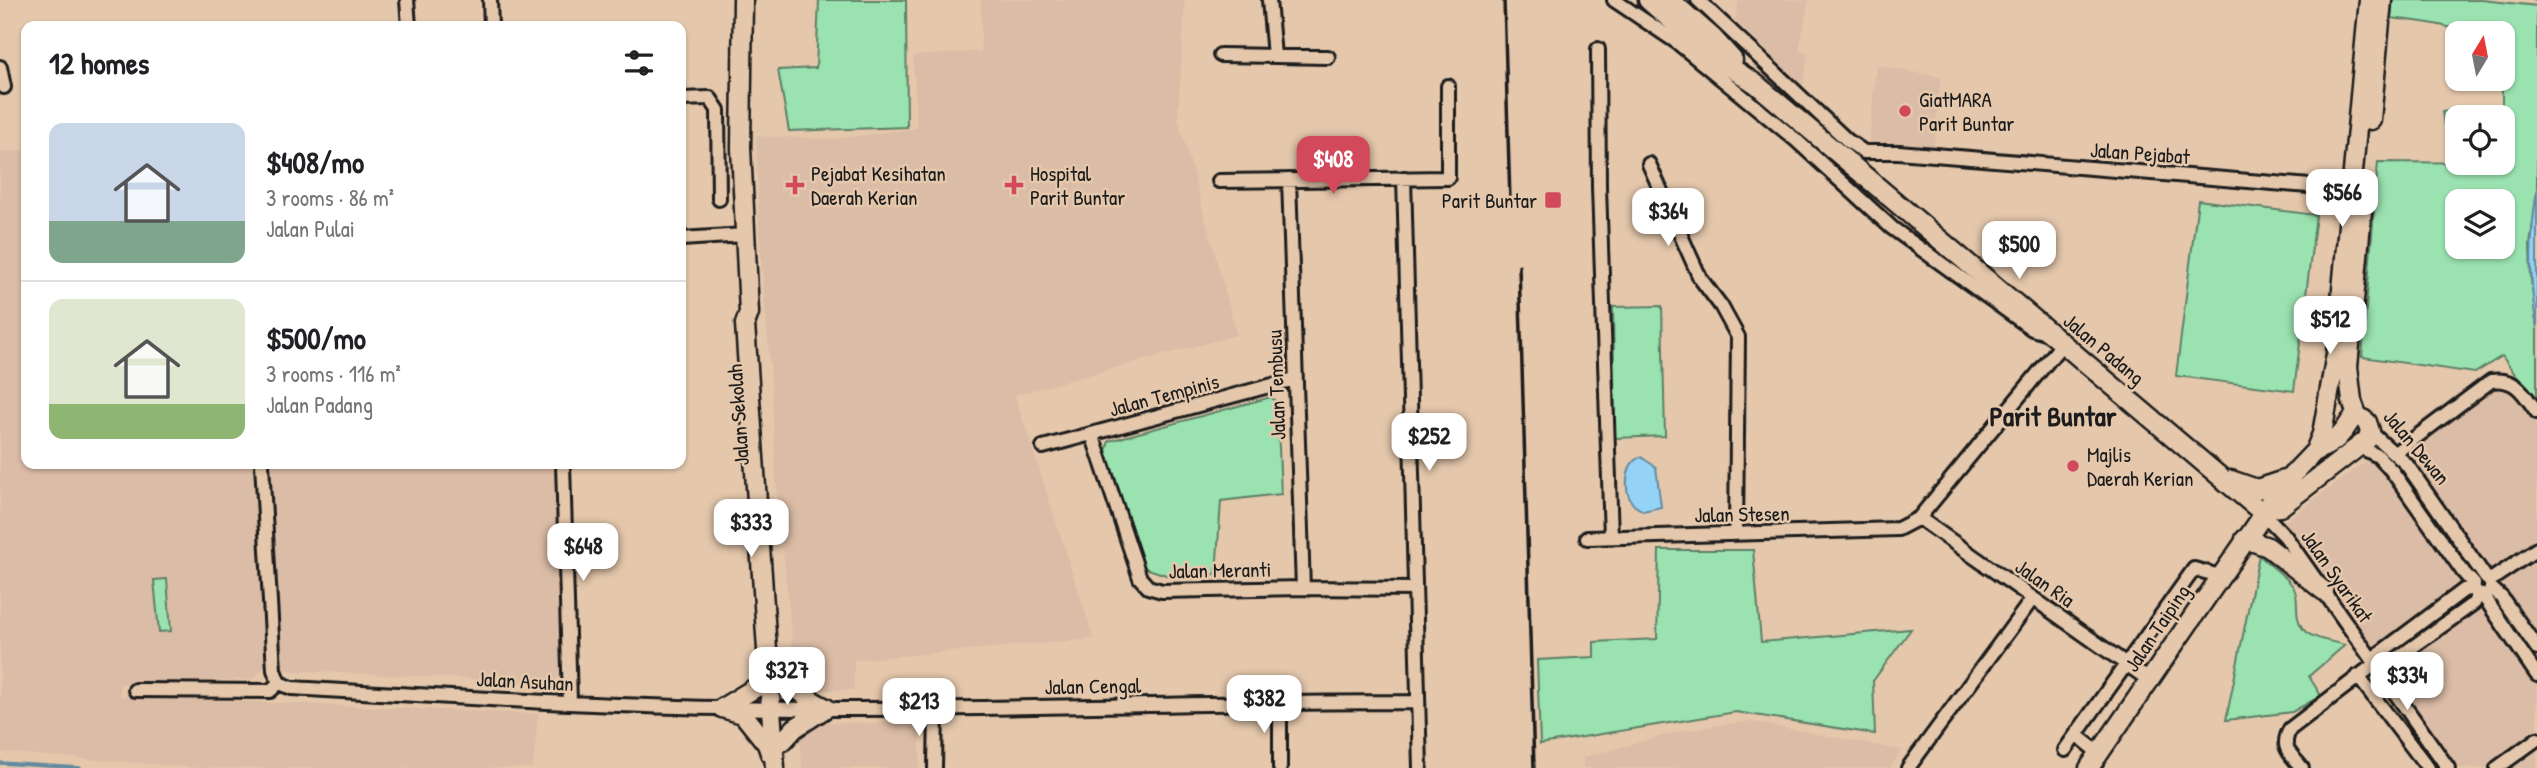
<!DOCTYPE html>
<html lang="en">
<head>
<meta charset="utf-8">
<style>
  :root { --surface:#fff; --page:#f6f6f6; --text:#202124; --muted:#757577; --line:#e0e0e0; --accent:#d1495b }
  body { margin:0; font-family:"Patrick Hand",sans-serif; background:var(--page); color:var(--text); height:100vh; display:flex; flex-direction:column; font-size:26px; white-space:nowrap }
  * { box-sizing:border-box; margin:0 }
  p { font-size:23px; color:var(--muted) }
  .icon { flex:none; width:38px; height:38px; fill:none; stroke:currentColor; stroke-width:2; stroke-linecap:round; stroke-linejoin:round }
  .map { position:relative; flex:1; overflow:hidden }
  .side { position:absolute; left:21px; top:21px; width:665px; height:448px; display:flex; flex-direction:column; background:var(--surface); border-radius:14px; box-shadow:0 2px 5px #0004 }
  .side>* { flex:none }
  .needle { width:46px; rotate:10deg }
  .tools { position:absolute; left:2445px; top:21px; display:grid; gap:14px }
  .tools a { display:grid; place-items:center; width:70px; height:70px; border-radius:14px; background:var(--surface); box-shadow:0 2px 5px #0004; font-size:35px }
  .price { position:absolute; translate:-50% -60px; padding:0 16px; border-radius:14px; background:#fff; color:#222; font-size:23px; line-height:46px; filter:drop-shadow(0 2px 4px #0008) }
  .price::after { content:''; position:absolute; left:50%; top:42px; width:21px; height:16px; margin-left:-10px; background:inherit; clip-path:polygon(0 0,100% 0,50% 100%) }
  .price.on { background:var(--accent); color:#fff }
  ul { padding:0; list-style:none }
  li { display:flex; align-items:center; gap:21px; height:175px; padding:0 28px }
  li+li { border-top:2px solid var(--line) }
  li span { display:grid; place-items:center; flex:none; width:196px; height:140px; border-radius:14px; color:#555 }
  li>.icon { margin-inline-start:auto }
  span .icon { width:84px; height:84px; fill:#fffc; stroke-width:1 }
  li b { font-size:30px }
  h2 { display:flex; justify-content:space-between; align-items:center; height:84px; padding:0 28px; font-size:30px }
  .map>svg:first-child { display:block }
  .built { fill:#dbbca6 }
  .green { fill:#9ae2b0; stroke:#5b7f66; stroke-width:2; fill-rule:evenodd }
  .water { fill:#94d3f5; stroke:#648a9e; stroke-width:2 }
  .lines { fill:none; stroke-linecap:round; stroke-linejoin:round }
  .stream { stroke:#648a9e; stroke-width:3.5 }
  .street-casing { stroke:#1c1c1c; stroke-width:18 }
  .secondary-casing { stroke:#1c1c1c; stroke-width:23 }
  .street { stroke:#e5c8ac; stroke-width:12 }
  .secondary { stroke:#e5c8ac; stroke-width:18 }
  .rail { stroke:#1c1c1c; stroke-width:3.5 }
  .poi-dot { fill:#d1495b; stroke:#e5c8ac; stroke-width:2.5 }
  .labels { text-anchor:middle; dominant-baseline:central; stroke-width:5; stroke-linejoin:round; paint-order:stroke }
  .poi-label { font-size:21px; fill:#1c1c1c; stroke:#e5c8ac; text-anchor:start }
  .street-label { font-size:21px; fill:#1c1c1c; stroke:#e5c8ac }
  .district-label { font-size:28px; font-weight:bold; fill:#1c1c1c; stroke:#e5c8ac }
</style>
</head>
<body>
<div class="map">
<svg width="2537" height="768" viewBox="0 0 2537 768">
  <rect width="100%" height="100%" fill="#e5c8ac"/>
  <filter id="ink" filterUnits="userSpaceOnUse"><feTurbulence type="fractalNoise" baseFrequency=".0143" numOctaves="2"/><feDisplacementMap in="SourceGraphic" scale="14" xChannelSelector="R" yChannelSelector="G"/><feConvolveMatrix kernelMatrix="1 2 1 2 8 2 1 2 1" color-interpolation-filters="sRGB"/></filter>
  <g filter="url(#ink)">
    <path class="built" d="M 981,0 L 1185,0 L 1178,118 L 1237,335 L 1015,395 L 1094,639 L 854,660 L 854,690 L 814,690 L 802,683 L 795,672 L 776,479 L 772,392 L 759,231 L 756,136 L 834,139 L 917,128 L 913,56 L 981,51 Z
      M 1739,0 L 1809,0 L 1799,51 L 1808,53 L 1803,87 L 1735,20 Z
      M 1876,65 L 1941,77 L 1934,147 L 1869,144 Z
      M 26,150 L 26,464 L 258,464 L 266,666 L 253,679 L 120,684 L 120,696 L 538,714 L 533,768 L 198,768 L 0,752 L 0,152 Z
      M 2507,372 L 2537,413 L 2537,768 L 2456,768 L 2277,527 L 2481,376 Z
      M 271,464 L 555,464 L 566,670 L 552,683 L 281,670 Z
      M 1748,721 L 1902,750 L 1890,768 L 1583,768 L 1583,757 L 1682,731 Z
      M 814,722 L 914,724 L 920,731 L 920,768 L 802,768 L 800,735 Z"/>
    <path class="green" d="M 819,0 L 906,0 L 907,127 L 789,131 L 778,70 L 816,68 Z
      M 2393,0 L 2482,0 L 2537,6 L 2537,191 L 2530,245 L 2531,280 L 2537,328 L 2537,405 L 2502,356 L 2475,373 L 2362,357 L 2378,162 L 2502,163 L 2502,33 C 2493,33 2478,36 2469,33 C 2443,24 2418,21 2391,18 ZM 2457,201 L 2502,201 L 2502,247 L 2457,247 Z
      M 2468,108 L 2469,117 L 2457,117 L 2457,122 L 2444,124 L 2442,112 Z
      M 2198,200 L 2316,215 L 2294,391 L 2176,376 Z
      M 1662,306 L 1665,436 L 1615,438 L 1613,307 Z
      M 1271,397 L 1277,403 L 1281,494 L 1221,501 L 1216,574 L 1169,576 L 1145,568 L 1106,451 L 1109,441 Z
      M 1659,550 L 1753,550 L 1761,642 L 1911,629 L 1873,681 L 1875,734 L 1736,712 L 1540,744 L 1537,660 L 1594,657 L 1594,642 L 1657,639 Z
      M 2259,555 C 2269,565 2284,574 2292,585 C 2296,590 2297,599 2297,606 C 2296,639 2319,638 2345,645 L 2309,676 L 2321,696 L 2292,712 L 2226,720 Z
      M 167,579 L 171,631 L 159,632 L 154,580 Z"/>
    <path class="water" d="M 2537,191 L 2537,328 C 2529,281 2529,238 2537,191 Z
      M 1641,457 L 1656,467 L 1661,507 L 1643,511 C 1639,508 1635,507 1633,504 C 1623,491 1625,462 1641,457 Z"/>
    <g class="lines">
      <path class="stream" d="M 2535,0 L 2537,0
        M 0,763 L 80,768"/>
      <defs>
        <path id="street" d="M 407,0 L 409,26
          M 490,0 L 491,26
          M 1269,0 L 1274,56
          M 1614,0 L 1678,43 L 1796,140 L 1892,228 L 2032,329 L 2046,333
          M 1698,0 L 1848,141 L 1864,152 L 1898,152 L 2358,190
          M 1598,49 L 1599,187 L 1611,537
          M 1220,55 L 1328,57
          M 0,67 L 4,87
          M 681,99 L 710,98 L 718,110 L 719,199
          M 1649,164 L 1700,278 L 1721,306 L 1738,337 L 1736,534
          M 1404,178 L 1420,768
          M 1289,180 L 1303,588
          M 1219,181 L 1448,178 L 1448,86
          M 681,239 L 745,235
          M 2370,431 C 2382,444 2395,453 2407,465 L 2486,578
          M 1092,434 L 1140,578 L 1148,587 L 1162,591 L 1303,588 L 1415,589
          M 1043,447 L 1295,379
          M 2360,447 L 2378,456 L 2392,471 L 2464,573 L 2474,584
          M 2395,453 L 2491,381 C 2516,377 2524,394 2537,412
          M 262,464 L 274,670 L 279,683
          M 563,464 L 570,703
          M 2263,513 L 2285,536 L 2448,768
          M 1919,518 L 2149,680
          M 1587,538 L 1898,529 L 1919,518 L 2063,343
          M 2489,581 L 2537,549
          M 2474,588 L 2464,590 L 2376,656 L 2375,664 L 2385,667 L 2474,603 L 2479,593
          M 2491,588 L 2502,598 L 2537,648
          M 2482,594 L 2537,675
          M 2358,676 L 2428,768
          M 279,683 L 292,688 C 435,696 578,705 721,708 C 953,712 1185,702 1417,702
          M 135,690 L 270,691 L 279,683
          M 2076,735 L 2099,753
          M 2065,750 L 2194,569 L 2220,576
          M 935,768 L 936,708
          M 1280,768 L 1280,702
          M 1908,768 L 2033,598
          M 2302,768 C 2290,753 2280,748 2290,729 L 2375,664
          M 2497,768 L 2537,739"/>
        <path id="secondary" d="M 743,0 L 741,148 L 749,313 L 745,324 L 775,768
          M 1648,0 L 1706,51 L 1756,84 L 2263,513
          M 1670,0 L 1713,38 L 1733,60
          M 2371,120 L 2382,0
          M 2315,451 C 2325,447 2334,443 2341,434 C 2348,427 2349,420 2357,415
          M 2231,480 L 2257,489 L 2284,480
          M 2268,508 L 2280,507 L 2367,440 L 2370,431 L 2367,422 L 2357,415 L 2352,401 L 2348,367 L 2364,189
          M 2245,539 L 2268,547 L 2324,591
          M 778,668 C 792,686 805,698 826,708
          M 722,708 L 743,714 L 767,744 L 770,753
          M 722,708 L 765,682 L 767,670
          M 783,741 L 795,728 L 826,708
          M 2089,768 L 2268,508 L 2271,497 L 2315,451 L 2322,434 L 2325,417 L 2336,354 L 2369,0"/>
      </defs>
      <use href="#street" class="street-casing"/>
      <use href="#secondary" class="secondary-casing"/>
      <use href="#street" class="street"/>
      <use href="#secondary" class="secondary"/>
      <path class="rail" d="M 1504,0 L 1510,201
        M 1519,266 L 1534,768"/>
    </g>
  </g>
  <g class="poi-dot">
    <circle cx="1905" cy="111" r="7"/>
    <path d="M791.5 174.5h7v7h7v7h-7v7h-7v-7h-7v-7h7z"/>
    <path d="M1010.5 174.5h7v7h7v7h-7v7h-7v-7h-7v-7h7z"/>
    <rect x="1544" y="191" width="18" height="18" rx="3.5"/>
    <circle cx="2073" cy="466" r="7"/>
  </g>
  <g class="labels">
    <g class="poi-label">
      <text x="1919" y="99">GiatMARA<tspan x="1919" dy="24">Parit Buntar</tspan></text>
      <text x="811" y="173">Pejabat Kesihatan<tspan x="811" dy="24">Daerah Kerian</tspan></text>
      <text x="1030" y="173">Hospital<tspan x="1030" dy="24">Parit Buntar</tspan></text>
      <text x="1537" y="200" text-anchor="end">Parit Buntar</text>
      <text x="2087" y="454">Majlis<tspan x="2087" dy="24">Daerah Kerian</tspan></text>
    </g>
    <g class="street-label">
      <text transform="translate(2140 153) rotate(4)">Jalan Pejabat</text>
      <text transform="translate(2104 349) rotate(40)">Jalan Padang</text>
      <text transform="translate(1276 385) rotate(-92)">Jalan Tembusu</text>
      <text transform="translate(1164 395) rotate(-15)">Jalan Tempinis</text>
      <text transform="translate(738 415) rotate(-94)">Jalan Sekolah</text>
      <text transform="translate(2417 447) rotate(50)">Jalan Dewan</text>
      <text transform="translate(1742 514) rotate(-1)">Jalan Stesen</text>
      <text transform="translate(1220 570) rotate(-1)">Jalan Meranti</text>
      <text transform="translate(2337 576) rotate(55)">Jalan Syarikat</text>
      <text transform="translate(2045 583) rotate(35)">Jalan Ria</text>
      <text transform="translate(2157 628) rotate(-56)">Jalan Taiping</text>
      <text transform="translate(525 681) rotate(3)">Jalan Asuhan</text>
      <text transform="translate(1093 686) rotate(-1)">Jalan Cengal</text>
    </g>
    <g class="district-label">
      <text x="2053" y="416">Parit Buntar</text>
    </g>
  </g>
</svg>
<div class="tools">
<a><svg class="needle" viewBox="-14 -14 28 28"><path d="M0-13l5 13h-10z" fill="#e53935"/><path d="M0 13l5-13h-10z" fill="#757577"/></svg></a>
<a><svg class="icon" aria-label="locate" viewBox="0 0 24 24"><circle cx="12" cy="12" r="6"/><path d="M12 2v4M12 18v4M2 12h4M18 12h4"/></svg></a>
<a><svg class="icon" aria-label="layers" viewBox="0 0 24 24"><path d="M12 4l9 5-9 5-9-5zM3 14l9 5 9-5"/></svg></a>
</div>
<b class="price on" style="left:1333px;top:196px">$408</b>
<b class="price" style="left:2342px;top:229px">$566</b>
<b class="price" style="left:1668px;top:248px">$364</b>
<b class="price" style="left:2019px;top:281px">$500</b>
<b class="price" style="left:2330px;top:356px">$512</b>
<b class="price" style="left:1429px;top:473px">$252</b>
<b class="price" style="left:751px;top:559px">$333</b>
<b class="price" style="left:583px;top:583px">$648</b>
<b class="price" style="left:787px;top:707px">$327</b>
<b class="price" style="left:2407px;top:712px">$334</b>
<b class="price" style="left:1264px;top:735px">$382</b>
<b class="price" style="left:919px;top:738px">$213</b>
<section class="side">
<h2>12 homes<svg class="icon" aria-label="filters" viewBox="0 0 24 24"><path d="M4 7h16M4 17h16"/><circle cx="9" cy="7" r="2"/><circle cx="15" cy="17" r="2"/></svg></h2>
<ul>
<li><span style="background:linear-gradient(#c9d6e8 70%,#7fa58c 0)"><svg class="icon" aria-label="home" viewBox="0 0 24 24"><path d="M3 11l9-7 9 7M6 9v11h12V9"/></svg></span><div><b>$408/mo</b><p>3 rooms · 86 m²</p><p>Jalan Pulai</p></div></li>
<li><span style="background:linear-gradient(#dfe7d0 75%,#8fb573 0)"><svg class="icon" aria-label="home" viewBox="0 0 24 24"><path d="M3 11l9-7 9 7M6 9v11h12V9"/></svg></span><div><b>$500/mo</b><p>3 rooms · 116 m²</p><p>Jalan Padang</p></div></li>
</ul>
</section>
</div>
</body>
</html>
